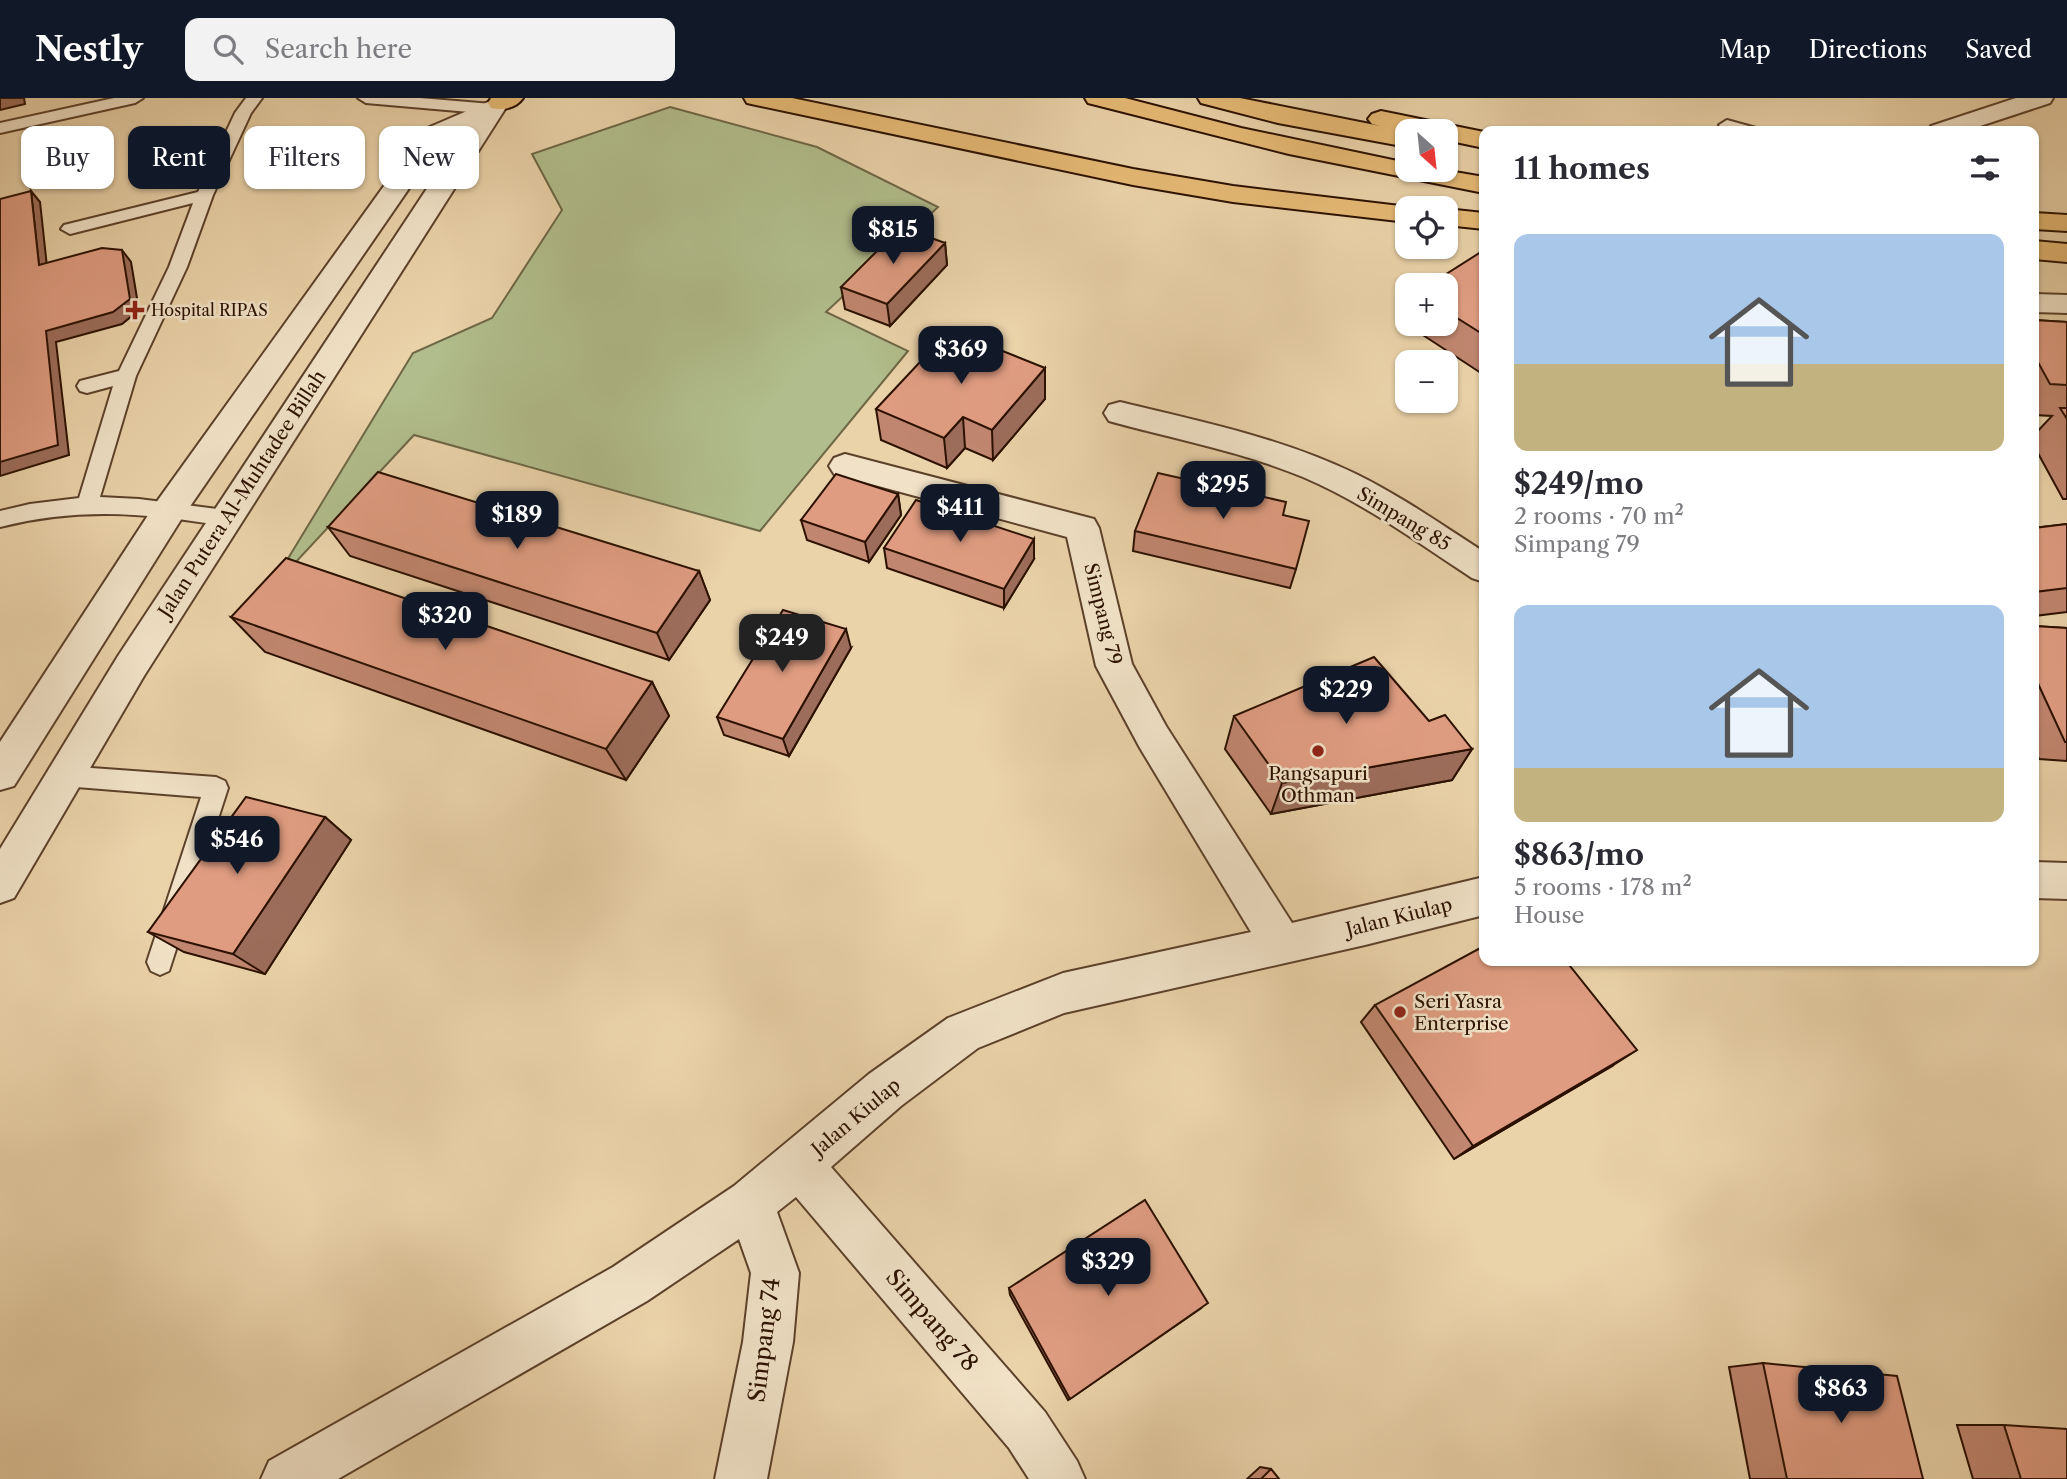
<!DOCTYPE html>
<html lang="en">
<head>
<meta charset="utf-8">
<style>
  :root { --surface:#fff; --page:#f2f2f3; --text:#2b2b33; --muted:#7c7c81; --accent:#111827 }
  body { margin:0; font-family:"Libre Caslon Text",serif; background:var(--page); color:var(--text); height:100vh; display:flex; flex-direction:column; font-size:26px; white-space:nowrap }
  * { box-sizing:border-box; margin:0 }
  p { font-size:23px; color:var(--muted) }
  .icon { flex:none; width:38px; height:38px; fill:none; stroke:currentColor; stroke-width:2; stroke-linecap:round; stroke-linejoin:round }
  .map { position:relative; flex:1; overflow:hidden }
  .details { position:absolute; left:1479px; top:28px; width:560px; height:840px; display:flex; flex-direction:column; background:var(--surface); border-radius:14px; box-shadow:0 2px 5px #0004 }
  .details>* { flex:none }
  .hud { position:absolute; left:21px; top:28px; width:665px; height:63px; display:flex; gap:14px }
  .needle { width:46px; rotate:153deg }
  .buttons { position:absolute; left:1395px; top:21px; display:grid; gap:14px }
  .buttons a { display:grid; place-items:center; width:63px; height:63px; border-radius:14px; background:var(--surface); box-shadow:0 2px 5px #0004; font-size:35px }
  .price { position:absolute; translate:-50% -60px; padding:0 16px; border-radius:14px; background:var(--accent); color:#fff; font-size:23px; line-height:46px; filter:drop-shadow(0 2px 4px #0008) }
  .price::after { content:''; position:absolute; left:50%; top:42px; width:21px; height:16px; margin-left:-10px; background:inherit; clip-path:polygon(0 0,100% 0,50% 100%) }
  .price.on { background:#222; color:#fff }
  ul { padding:0; list-style:none }
  li { display:grid; align-content:center; gap:14px; height:371px; padding:0 35px }
  li span { display:grid; place-items:center; height:217px; border-radius:14px; color:#555 }
  li>.icon { margin-inline-start:auto }
  span .icon { width:126px; height:126px; fill:#fffc; stroke-width:1 }
  li b { font-size:30px }
  h2 { display:flex; justify-content:space-between; align-items:center; height:84px; padding:0 35px; font-size:30px }
  .chip { padding:0 24px; border-radius:14px; background:var(--surface); box-shadow:0 2px 5px #0004; font-size:24px; line-height:63px }
  .chip.on { background:var(--accent); color:#fff }
  header { display:flex; align-items:center; gap:42px; box-sizing:border-box; height:98px; padding:0 35px; background:var(--accent); color:#fff }
  header strong { font-size:33px }
  nav { display:flex; gap:38px; margin-inline-start:auto; font-size:24px }
  .search { width:490px; height:63px; background:var(--page); display:flex; align-items:center; gap:18px; box-sizing:border-box; padding:0 24px; border-radius:14px; color:var(--muted); font-size:26px }
  .map>svg:first-child { display:block }
  .green { fill:#b1bd8c; stroke:#6e6746; stroke-width:2 }
  .lines { fill:none; stroke-linecap:round; stroke-linejoin:round }
  .service-casing { stroke:#5c412a; stroke-width:4 }
  .minor-casing { stroke:#5c412a; stroke-width:4 }
  .motorway-casing { stroke:#2c1100; stroke-width:4 }
  .service { fill:#f1e2c7; fill-rule:evenodd }
  .minor { fill:#f1e2c7; fill-rule:evenodd }
  .motorway { fill:#e5b974; fill-rule:evenodd }
  .wall { fill:#c0866f; stroke:#2c1100; stroke-width:2 }
  .shaded-wall { fill:#9c6d5a; stroke:#2c1100; stroke-width:2 }
  .building { fill:#df9c81; stroke:#2c1100; stroke-width:2 }
  .poi-dot { fill:#8f2418; stroke:#f1e2c7; stroke-width:2.5 }
  .labels { text-anchor:middle; dominant-baseline:central; stroke-width:5; stroke-linejoin:round; paint-order:stroke }
  .far-poi-label { font-size:16px; fill:#2c1100; stroke:#f1e2c7; text-anchor:start }
  .street-label { font-size:19px; fill:#2c1100; stroke:#f1e2c7 }
  .poi-label { font-size:19px; fill:#2c1100; stroke:#f1e2c7 }
  .near-street-label { font-size:23px; fill:#2c1100; stroke:#f1e2c7 }
</style>
</head>
<body>
<header>
<strong>Nestly</strong>
<div class="search"><svg class="icon" aria-label="search" viewBox="0 0 24 24"><circle cx="10" cy="10" r="6"/><path d="M15 15l6 6"/></svg>Search here</div>
<nav><a>Map</a><a>Directions</a><a>Saved</a></nav>
</header>
<div class="map">
<svg width="2067" height="1381" viewBox="0 0 2067 1381">
  <rect width="100%" height="100%" fill="#ead2a9"/>
  <filter id="stains"><feTurbulence type="fractalNoise" baseFrequency=".00286" numOctaves="4"/><feColorMatrix values="0 0 0 0 .2 0 0 0 0 .09 0 0 0 0 .02 0 0 0 .5 -.17"/></filter>
  <radialGradient id="worn" r=".72"><stop offset=".6" stop-color="#630" stop-opacity="0"/><stop offset="1" stop-color="#630" stop-opacity=".3"/></radialGradient>
  <path class="green" d="M 670,9 L 817,49 L 938,109 L 826,214 L 908,253 L 760,433 L 414,337 L 267,495 L 413,255 L 492,220 L 562,112 L 532,56 Z"/>
  <g class="lines">
    <defs>
      <path id="service" d="M 114,0 L 143,0 L 135,5 L 0,35 L 0,25 Z
        M 246,0 L 262,0 L 251,15 L 213,97 L 187,169 L 136,278 L 100,399 L 139,401 L 225,412 L 232,414 L 236,420 L 232,426 L 225,428 C 145,415 79,409 0,429 L 0,413 L 30,406 L 79,400 L 113,288 L 87,295 L 80,293 L 77,288 L 80,283 L 119,273 L 169,169 L 193,105 L 70,136 L 61,131 L 64,127 L 198,94 L 235,15 Z
        M 358,0 L 420,0 L 492,6 L 500,11 L 492,16 L 366,5 Z
        M 1727,22 L 1756,30 L 1758,33 L 1721,30 L 1719,27 Z
        M 64,668 L 216,679 L 225,683 L 228,690 L 169,873 L 160,877 L 151,873 L 147,864 L 201,699 L 64,688 L 55,685 L 52,678 L 55,671 Z"/>
      <path id="minor" d="M 2016,0 L 2053,0 L 2050,5 L 1965,33 L 1927,33 L 1931,28 Z
        M 495,1 L 504,3 L 507,8 L 144,578 L 14,800 L 0,805 L 0,751 L 118,558 L 467,30 L 443,41 L 182,420 L 14,688 L 0,692 L 0,644 L 158,402 L 425,31 Z
        M 2034,196 L 2067,197 L 2067,215 L 2034,214 Z
        M 1120,304 C 1199,323 1282,340 1356,376 C 1401,398 1442,427 1484,454 L 1484,484 L 1472,480 C 1417,444 1364,405 1303,379 C 1240,353 1174,341 1109,323 L 1104,315 L 1109,307 Z
        M 845,356 L 1094,421 L 1099,430 L 1132,566 L 1166,628 L 1292,825 L 1484,779 L 1484,817 L 1365,847 L 1064,915 L 978,950 L 901,1008 L 831,1069 L 1045,1314 L 1077,1363 L 1085,1381 L 1029,1381 L 1009,1350 L 796,1099 L 777,1114 L 799,1175 L 793,1244 L 767,1381 L 715,1381 L 743,1244 L 751,1175 L 739,1141 L 647,1203 L 338,1381 L 261,1381 L 269,1363 L 613,1169 L 734,1088 L 869,976 L 948,920 L 1063,875 L 1251,834 L 1140,650 L 1096,568 L 1067,439 L 834,376 L 829,368 L 834,360 Z
        M 2034,764 L 2067,765 L 2067,801 L 2034,800 Z"/>
      <path id="motorway" d="M 491,0 L 523,0 C 516,10 503,13 491,10 L 488,5 Z
        M 744,0 L 792,0 L 1133,71 L 1233,88 L 1417,110 L 1407,110 L 1407,124 L 1233,104 L 1133,87 L 756,7 L 747,5 Z
        M 1085,0 L 1125,0 L 1241,30 L 1407,65 L 1407,72 L 1443,72 L 1484,79 L 1484,95 L 1289,56 L 1088,5 Z
        M 1198,0 L 1240,0 L 1380,28 L 1372,26 L 1368,21 L 1372,16 L 1381,13 L 1484,34 L 1484,50 L 1446,42 L 1446,33 L 1407,33 L 1407,49 L 1278,25 L 1201,5 Z
        M 1446,111 L 1484,115 L 1484,131 L 1446,127 Z
        M 2034,115 L 2067,117 L 2067,133 L 2034,131 Z
        M 2034,143 L 2067,146 L 2067,164 L 2034,161 Z"/>
    </defs>
    <use href="#service" class="service-casing"/>
    <use href="#minor" class="minor-casing"/>
    <use href="#motorway" class="motorway-casing"/>
    <use href="#service" class="service"/>
    <use href="#minor" class="minor"/>
    <use href="#motorway" class="motorway"/>
  </g>
  <path class="wall" d="M 945,145 L 947,167 L 890,228 L 845,211 L 841,189 Z
    M 1484,152 L 1484,277 L 1406,226 L 1407,224 L 1407,226 L 1446,226 L 1446,187 Z
    M 2034,222 L 2067,224 L 2067,401 L 2063,401 L 2034,348 L 2034,337 L 2052,318 L 2034,317 Z
    M 1045,270 L 1045,301 L 993,362 L 965,350 L 947,370 L 881,342 L 876,311 Z
    M 898,396 L 901,417 L 869,464 L 807,442 L 801,422 Z
    M 1283,417 L 1296,471 L 1290,490 L 1133,453 L 1135,433 Z
    M 2067,426 L 2067,514 L 2034,518 L 2034,430 Z
    M 328,429 L 699,473 L 710,502 L 669,562 L 350,458 Z
    M 884,450 L 1034,461 L 1004,510 L 887,470 Z
    M 231,519 L 652,584 L 669,618 L 626,682 L 265,554 Z
    M 2034,528 L 2067,530 L 2067,663 L 2039,661 L 2034,649 Z
    M 851,550 L 789,658 L 724,637 L 717,619 Z
    M 1234,618 L 1472,651 L 1452,682 L 1271,716 L 1225,651 Z
    M 325,719 L 351,742 L 265,876 L 184,854 L 148,834 Z
    M 1375,907 L 1612,968 L 1454,1061 L 1361,924 Z
    M 1009,1190 L 1200,1211 L 1068,1302 L 1010,1197 Z
    M 1763,1265 L 1923,1381 L 1750,1381 L 1729,1269 Z
    M 1957,1327 L 2004,1327 L 2067,1381 L 1973,1381 Z
    M 1260,1369 L 1271,1371 L 1279,1381 L 1247,1381 Z"/>
  <path class="shaded-wall" d="M 0,0 L 24,0 L 25,6 L 0,12 Z
    M 31,93 L 40,104 L 48,178 L 39,167 Z
    M 945,145 L 947,167 L 890,228 L 887,206 Z
    M 122,152 L 131,164 L 139,212 L 122,226 L 56,244 L 69,357 L 0,378 L 0,364 L 46,233 Z
    M 1045,270 L 1045,301 L 993,362 L 992,332 Z
    M 963,319 L 965,350 L 947,370 L 944,340 Z
    M 898,396 L 901,417 L 869,464 L 865,444 Z
    M 1034,441 L 1034,461 L 1004,510 L 1004,491 Z
    M 699,473 L 710,502 L 669,562 L 657,535 Z
    M 846,531 L 851,550 L 789,658 L 783,641 Z
    M 652,584 L 669,618 L 626,682 L 606,651 Z
    M 1472,651 L 1452,682 L 1271,716 L 1282,685 Z
    M 325,719 L 351,742 L 265,876 L 233,856 Z
    M 1637,952 L 1612,968 L 1454,1061 L 1473,1048 Z"/>
  <path class="building" d="M 31,93 L 39,167 L 102,150 L 122,152 L 130,201 L 113,214 L 46,233 L 58,347 L 0,364 L 0,101 Z
    M 901,129 L 945,145 L 887,206 L 841,189 Z
    M 1484,152 L 1484,237 L 1446,213 L 1446,187 L 1429,187 Z
    M 2034,222 L 2067,224 L 2067,287 L 2050,286 L 2034,257 Z
    M 950,232 L 1045,270 L 992,332 L 963,319 L 944,340 L 876,311 Z
    M 2060,310 L 2067,310 L 2067,321 Z
    M 378,374 L 699,473 L 657,535 L 328,429 Z
    M 1158,375 L 1286,404 L 1283,417 L 1309,423 L 1296,471 L 1135,433 Z
    M 836,376 L 898,396 L 865,444 L 801,422 Z
    M 916,402 L 1034,441 L 1004,491 L 884,450 Z
    M 2067,426 L 2067,490 L 2034,494 L 2034,430 Z
    M 286,460 L 652,584 L 606,651 L 231,519 Z
    M 783,512 L 846,531 L 783,641 L 717,619 Z
    M 2034,528 L 2067,530 L 2067,644 L 2065,644 L 2034,577 Z
    M 1374,559 L 1429,623 L 1445,617 L 1472,651 L 1282,685 L 1234,618 Z
    M 246,699 L 325,719 L 233,856 L 148,834 Z
    M 1484,848 L 1484,863 L 1566,863 L 1637,952 L 1473,1048 L 1375,907 Z
    M 1145,1102 L 1208,1205 L 1070,1301 L 1009,1190 Z
    M 1763,1265 L 1897,1278 L 1923,1381 L 1787,1381 Z
    M 2004,1327 L 2067,1331 L 2067,1381 L 2021,1381 Z
    M 1271,1371 L 1279,1381 L 1261,1381 Z"/>
  <g class="poi-dot">
    <path d="M131.5 201.5h7v7h7v7h-7v7h-7v-7h-7v-7h7z"/>
    <circle cx="1318" cy="653" r="7"/>
    <circle cx="1400" cy="914" r="7"/>
  </g>
  <g class="labels">
    <g class="far-poi-label">
      <text x="151" y="212">Hospital RIPAS</text>
    </g>
    <g class="street-label">
      <text transform="translate(242 396) rotate(-57)">Jalan Putera Al-Muhtadee Billah</text>
      <text transform="translate(1404 421) rotate(31)">Simpang 85</text>
      <text transform="translate(1103 516) rotate(76)">Simpang 79</text>
      <text transform="translate(1399 819) rotate(-14)">Jalan Kiulap</text>
      <text transform="translate(856 1019) rotate(-40)">Jalan Kiulap</text>
    </g>
    <g class="poi-label">
      <text x="1318" y="675">Pangsapuri<tspan x="1318" dy="22">Othman</tspan></text>
      <text x="1414" y="903" text-anchor="start">Seri Yasra<tspan x="1414" dy="22">Enterprise</tspan></text>
    </g>
    <g class="near-street-label">
      <text transform="translate(932 1222) rotate(49)">Simpang 78</text>
      <text transform="translate(764 1242) rotate(-83)">Simpang 74</text>
    </g>
  </g>
  <rect width="100%" height="100%" filter="url(#stains)"/>
  <rect width="100%" height="100%" fill="url(#worn)"/>
</svg>
<div class="buttons">
<a><svg class="needle" viewBox="-14 -14 28 28"><path d="M0-13l5 13h-10z" fill="#e53935"/><path d="M0 13l5-13h-10z" fill="#7c7c81"/></svg></a>
<a><svg class="icon" aria-label="locate" viewBox="0 0 24 24"><circle cx="12" cy="12" r="6"/><path d="M12 2v4M12 18v4M2 12h4M18 12h4"/></svg></a>
<a>+</a>
<a>−</a>
</div>
<b class="price" style="left:893px;top:168px">$815</b>
<b class="price" style="left:961px;top:288px">$369</b>
<b class="price" style="left:1223px;top:423px">$295</b>
<b class="price" style="left:960px;top:446px">$411</b>
<b class="price" style="left:517px;top:453px">$189</b>
<b class="price" style="left:445px;top:554px">$320</b>
<b class="price on" style="left:782px;top:576px">$249</b>
<b class="price" style="left:1346px;top:628px">$229</b>
<b class="price" style="left:237px;top:778px">$546</b>
<b class="price" style="left:1108px;top:1200px">$329</b>
<b class="price" style="left:1841px;top:1327px">$863</b>
<div class="hud">
<a class="chip">Buy</a>
<a class="chip on">Rent</a>
<a class="chip">Filters</a>
<a class="chip">New</a>
</div>
<section class="details">
<h2>11 homes<svg class="icon" aria-label="filters" viewBox="0 0 24 24"><path d="M4 7h16M4 17h16"/><circle cx="9" cy="7" r="2"/><circle cx="15" cy="17" r="2"/></svg></h2>
<ul>
<li><span style="background:linear-gradient(#a9c7e8 60%,#c2b280 0)"><svg class="icon" aria-label="home" viewBox="0 0 24 24"><path d="M3 11l9-7 9 7M6 9v11h12V9"/></svg></span><div><b>$249/mo</b><p>2 rooms · 70 m²</p><p>Simpang 79</p></div></li>
<li><span style="background:linear-gradient(#a9c7e8 75%,#c2b280 0)"><svg class="icon" aria-label="home" viewBox="0 0 24 24"><path d="M3 11l9-7 9 7M6 9v11h12V9"/></svg></span><div><b>$863/mo</b><p>5 rooms · 178 m²</p><p>House</p></div></li>
</ul>
</section>
</div>
</body>
</html>
